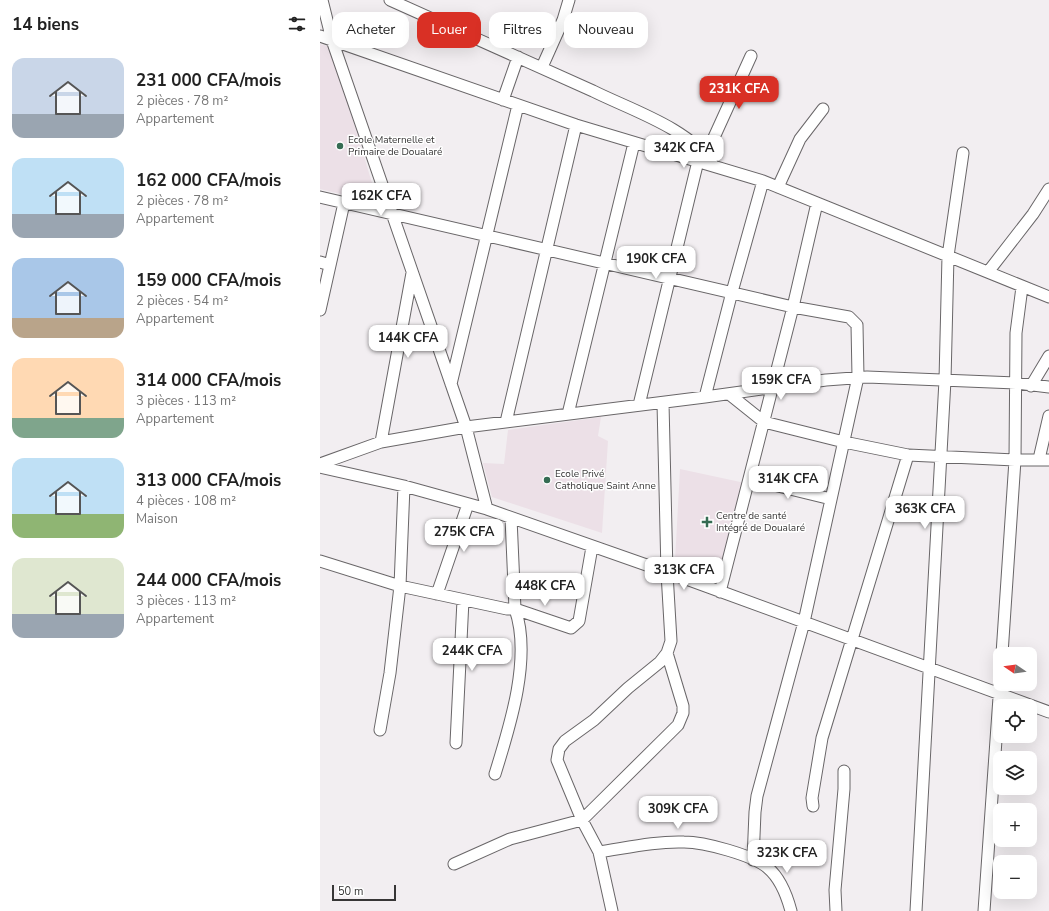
<!DOCTYPE html>
<html lang="fr">
<head>
<meta charset="utf-8">
<style>
  :root { --surface:#fff; --page:#f2f2f2; --text:#222; --muted:#767676; --accent:#d93025 }
  body { margin:0; font-family:"Nunito Sans",sans-serif; background:var(--page); color:var(--text); height:100vh; display:flex; flex-direction:column; font-size:15px; white-space:nowrap }
  * { box-sizing:border-box; margin:0 }
  p { font-size:13px; color:var(--muted) }
  .icon { flex:none; width:22px; height:22px; fill:none; stroke:currentColor; stroke-width:2; stroke-linecap:round; stroke-linejoin:round }
  .map { position:relative; flex:1; overflow:hidden }
  .sheet { display:flex; flex-direction:column; background:var(--surface); width:320px }
  .sheet>* { flex:none }
  .top-card { position:absolute; left:12px; top:12px; width:380px; height:36px; display:flex; gap:8px }
  .needle { width:26px; rotate:283deg }
  .tools { position:absolute; left:673px; top:647px; display:grid; gap:8px }
  .tools a { display:grid; place-items:center; width:44px; height:44px; border-radius:8px; background:var(--surface); box-shadow:0 4px 16px #0002; font-size:20px }
  .scale { position:absolute; left:12px; bottom:10px; width:64px; box-sizing:border-box; padding-left:4px; border:2px solid #373636; border-top:0; font-size:11px; line-height:14px; white-space:nowrap; color:#373636; -webkit-text-stroke:3px #fff; paint-order:stroke }
  .price { position:absolute; translate:-50% -34px; padding:0 9px; border-radius:8px; background:#fff; color:#222; font-size:13px; line-height:26px; filter:drop-shadow(0 1px 2px #0008) }
  .price::after { content:''; position:absolute; left:50%; top:24px; width:12px; height:9px; margin-left:-6px; background:inherit; clip-path:polygon(0 0,100% 0,50% 100%) }
  .price.active { background:var(--accent); color:#fff }
  ul { padding:0; list-style:none }
  li { display:flex; align-items:center; gap:12px; height:100px; padding:0 12px }
  li span { display:grid; place-items:center; flex:none; width:112px; height:80px; border-radius:12px; color:#555 }
  li>.icon { margin-inline-start:auto }
  span .icon { width:48px; height:48px; fill:#fffc; stroke-width:1 }
  li b { font-size:17px }
  h2 { display:flex; justify-content:space-between; align-items:center; height:48px; padding:0 12px; font-size:17px }
  .chip { padding:0 14px; border-radius:12px; background:var(--surface); box-shadow:0 4px 16px #0002; font-size:14px; line-height:36px }
  .chip.active { background:var(--accent); color:#fff }
  main { display:flex; flex:1; min-height:0 }
  .map>svg:first-child { display:block }
  .built { fill:#ece0e7 }
  .lines { fill:none; stroke-linecap:round; stroke-linejoin:round }
  .minor-casing { stroke:#696668; stroke-width:13 }
  .minor { stroke:#fff; stroke-width:11 }
  .poi-dot { fill:#356c53; stroke:#fff; stroke-width:1.5 }
  .labels { text-anchor:middle; dominant-baseline:central; stroke-width:3; stroke-linejoin:round; paint-order:stroke }
  .poi-label { font-size:10px; fill:#373636; stroke:#fff; text-anchor:start }
</style>
</head>
<body>
<main>
<section class="sheet">
<h2>14 biens<svg class="icon" aria-label="filters" viewBox="0 0 24 24"><path d="M4 7h16M4 17h16"/><circle cx="9" cy="7" r="2"/><circle cx="15" cy="17" r="2"/></svg></h2>
<ul>
<li><span style="background:linear-gradient(#c9d6e8 70%,#9aa5b1 0)"><svg class="icon" aria-label="home" viewBox="0 0 24 24"><path d="M3 11l9-7 9 7M6 9v11h12V9"/></svg></span><div><b>231 000 CFA/mois</b><p>2 pièces · 78 m²</p><p>Appartement</p></div></li>
<li><span style="background:linear-gradient(#bfe0f5 70%,#9aa5b1 0)"><svg class="icon" aria-label="home" viewBox="0 0 24 24"><path d="M3 11l9-7 9 7M6 9v11h12V9"/></svg></span><div><b>162 000 CFA/mois</b><p>2 pièces · 78 m²</p><p>Appartement</p></div></li>
<li><span style="background:linear-gradient(#a9c7e8 75%,#b9a48a 0)"><svg class="icon" aria-label="home" viewBox="0 0 24 24"><path d="M3 11l9-7 9 7M6 9v11h12V9"/></svg></span><div><b>159 000 CFA/mois</b><p>2 pièces · 54 m²</p><p>Appartement</p></div></li>
<li><span style="background:linear-gradient(#ffd9b3 75%,#7fa58c 0)"><svg class="icon" aria-label="home" viewBox="0 0 24 24"><path d="M3 11l9-7 9 7M6 9v11h12V9"/></svg></span><div><b>314 000 CFA/mois</b><p>3 pièces · 113 m²</p><p>Appartement</p></div></li>
<li><span style="background:linear-gradient(#bfe0f5 70%,#8fb573 0)"><svg class="icon" aria-label="home" viewBox="0 0 24 24"><path d="M3 11l9-7 9 7M6 9v11h12V9"/></svg></span><div><b>313 000 CFA/mois</b><p>4 pièces · 108 m²</p><p>Maison</p></div></li>
<li><span style="background:linear-gradient(#dfe7d0 70%,#9aa5b1 0)"><svg class="icon" aria-label="home" viewBox="0 0 24 24"><path d="M3 11l9-7 9 7M6 9v11h12V9"/></svg></span><div><b>244 000 CFA/mois</b><p>3 pièces · 113 m²</p><p>Appartement</p></div></li>
</ul>
</section>
<div class="map">
<svg width="729" height="911" viewBox="0 0 729 911">
  <rect width="100%" height="100%" fill="#f2eef1"/>
  <path class="built" d="M 0,44 L 8,46 L 28,103 L 58,203 L 0,189 Z
    M 281,417 L 278,436 L 288,441 L 282,533 L 172,497 L 163,463 L 184,464 L 188,430 Z
    M 360,469 L 425,483 L 401,578 L 355,561 Z"/>
  <g class="lines">
    <defs>
      <path id="minor" d="M 2,0 L 12,40 L 146,427 L 167,509
        M 70,0 C 137,30 205,60 273,91 C 311,110 369,128 393,165
        M 0,36 L 256,125 L 443,181 L 729,297
        M 222,67 L 243,20 L 249,0
        M 183,100 L 198,57
        M 386,155 L 431,56
        M 458,187 L 480,139 L 503,109
        M 0,197 L 473,307 L 529,317 L 537,325 L 538,377 L 484,622 L 437,796 L 435,812 L 433,860
        M 0,262 L 10,265
        M 668,272 L 713,214 L 729,189
        M 0,310 L 24,203
        M 131,384 L 198,105
        M 711,386 L 729,356
        M 409,394 L 444,422 L 524,442 L 588,455 L 695,460 L 729,460
        M 385,397 L 412,292 L 443,181
        M 319,405 L 378,161
        M 248,414 L 314,143
        M 186,422 L 256,125
        M 61,442 L 92,273
        M 719,459 L 729,416
        M 0,464 L 61,442 L 146,427 L 385,397 L 506,380 L 547,377 L 696,383 L 729,387
        M 0,467 L 84,486 L 167,509 L 372,581 L 729,712
        M 429,479 L 511,499
        M 0,561 L 80,586 L 187,609 L 195,609 L 251,628 L 259,621 L 272,547
        M 400,592 L 473,307 L 497,203
        M 117,594 L 148,504
        M 682,654 L 695,460 L 696,333 L 702,287
        M 60,730 L 70,673 L 80,586 L 84,486
        M 136,743 L 143,600
        M 175,774 C 190,726 212,657 195,609 L 191,518
        M 493,806 L 492,798 L 502,738 L 588,455
        M 279,852 C 306,848 335,841 364,842 C 384,842 433,855 448,868 C 460,878 467,896 471,911
        M 134,864 L 190,839 L 262,820 L 358,725 L 363,713 L 363,706 L 347,653
        M 292,911 L 279,852 L 262,820 L 237,760 L 239,749 L 245,741 L 274,720 L 308,688 L 340,662 L 347,653 L 351,641 L 347,573 L 343,403
        M 516,911 L 515,890 L 524,789 L 524,771
        M 596,911 L 625,380 L 628,256 L 643,153
        M 664,911 L 680,683"/>
    </defs>
    <use href="#minor" class="minor-casing"/>
    <use href="#minor" class="minor"/>
  </g>
  <g class="poi-dot">
    <circle cx="20" cy="146" r="4"/>
    <circle cx="227" cy="480" r="4"/>
    <path d="M385 516h4v4h4v4h-4v4h-4v-4h-4v-4h4z"/>
  </g>
  <g class="labels">
    <g class="poi-label">
      <text x="28" y="140">Ecole Maternelle et<tspan x="28" dy="12">Primaire de Doualaré</tspan></text>
      <text x="235" y="474">Ecole Privé<tspan x="235" dy="12">Catholique Saint Anne</tspan></text>
      <text x="396" y="516">Centre de santé<tspan x="396" dy="12">Intégré de Doualaré</tspan></text>
    </g>
  </g>
</svg>
<div class="tools">
<a><svg class="needle" viewBox="-14 -14 28 28"><path d="M0-13l5 13h-10z" fill="#e53935"/><path d="M0 13l5-13h-10z" fill="#767676"/></svg></a>
<a><svg class="icon" aria-label="locate" viewBox="0 0 24 24"><circle cx="12" cy="12" r="6"/><path d="M12 2v4M12 18v4M2 12h4M18 12h4"/></svg></a>
<a><svg class="icon" aria-label="layers" viewBox="0 0 24 24"><path d="M12 4l9 5-9 5-9-5zM3 14l9 5 9-5"/></svg></a>
<a>+</a>
<a>−</a>
</div>
<div class="scale">50 m</div>
<b class="price active" style="left:419px;top:110px">231K CFA</b>
<b class="price" style="left:364px;top:169px">342K CFA</b>
<b class="price" style="left:61px;top:217px">162K CFA</b>
<b class="price" style="left:336px;top:280px">190K CFA</b>
<b class="price" style="left:88px;top:359px">144K CFA</b>
<b class="price" style="left:461px;top:401px">159K CFA</b>
<b class="price" style="left:468px;top:500px">314K CFA</b>
<b class="price" style="left:605px;top:530px">363K CFA</b>
<b class="price" style="left:144px;top:553px">275K CFA</b>
<b class="price" style="left:364px;top:591px">313K CFA</b>
<b class="price" style="left:225px;top:607px">448K CFA</b>
<b class="price" style="left:152px;top:672px">244K CFA</b>
<b class="price" style="left:358px;top:830px">309K CFA</b>
<b class="price" style="left:467px;top:874px">323K CFA</b>
<div class="top-card">
<a class="chip">Acheter</a>
<a class="chip active">Louer</a>
<a class="chip">Filtres</a>
<a class="chip">Nouveau</a>
</div>
</div>
</main>
</body>
</html>
